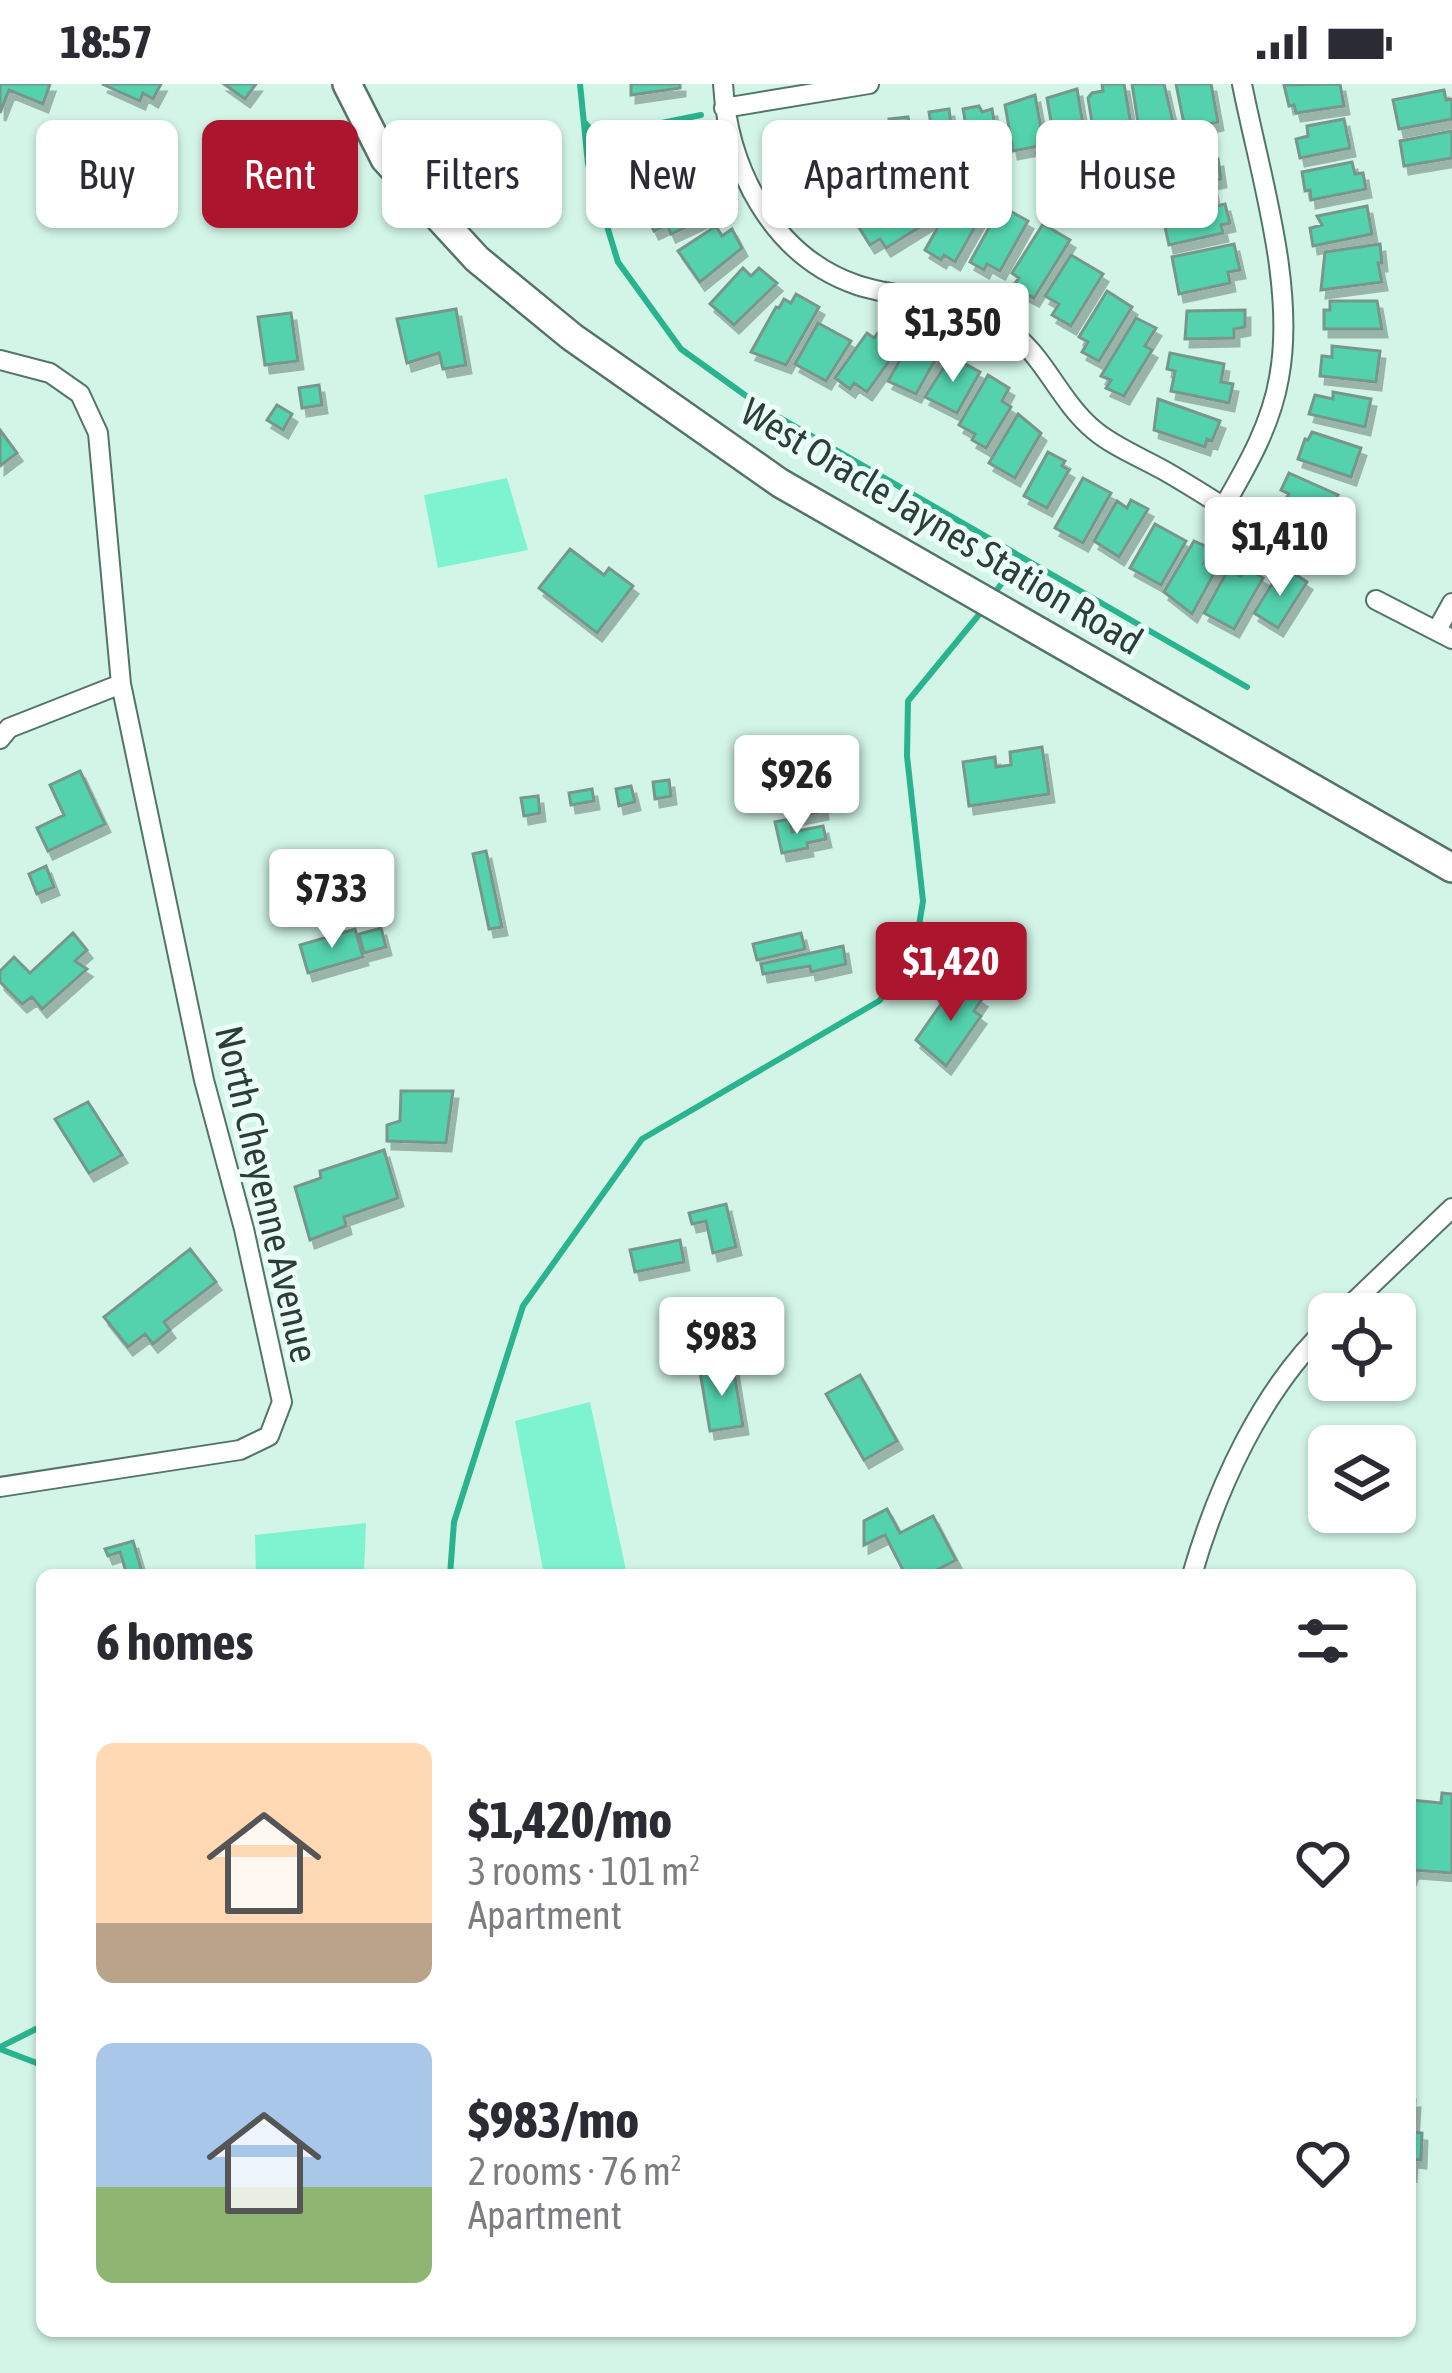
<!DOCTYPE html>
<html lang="en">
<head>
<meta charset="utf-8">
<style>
  :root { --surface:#fff; --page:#f7f7f7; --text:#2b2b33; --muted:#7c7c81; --accent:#ab162e }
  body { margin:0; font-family:"Asap Condensed",sans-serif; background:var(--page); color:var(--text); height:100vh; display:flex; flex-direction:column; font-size:45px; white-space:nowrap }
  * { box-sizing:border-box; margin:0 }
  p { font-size:39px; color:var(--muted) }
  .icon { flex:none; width:66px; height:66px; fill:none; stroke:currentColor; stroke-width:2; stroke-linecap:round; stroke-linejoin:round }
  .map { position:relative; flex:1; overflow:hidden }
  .panel { position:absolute; left:36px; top:1485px; width:1380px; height:768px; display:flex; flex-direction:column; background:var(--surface); border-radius:18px; box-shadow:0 3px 9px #0004 }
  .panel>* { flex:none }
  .guide { position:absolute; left:36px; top:36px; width:1380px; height:108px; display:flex; gap:24px }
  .tools { position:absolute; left:1308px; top:1209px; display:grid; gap:24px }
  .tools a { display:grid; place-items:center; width:108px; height:108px; border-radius:18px; background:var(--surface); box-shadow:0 3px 9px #0004; font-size:60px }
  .price { position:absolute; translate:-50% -102px; padding:0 27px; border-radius:12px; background:#fff; color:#222; font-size:39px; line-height:78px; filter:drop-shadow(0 3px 6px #0008) }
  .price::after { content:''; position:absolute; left:50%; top:72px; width:36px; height:27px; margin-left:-18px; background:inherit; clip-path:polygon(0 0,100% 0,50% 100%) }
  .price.active { background:var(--accent); color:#fff }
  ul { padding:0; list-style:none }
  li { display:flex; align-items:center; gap:36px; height:300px; padding:0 60px }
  li span { display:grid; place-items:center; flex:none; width:336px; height:240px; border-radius:18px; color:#555 }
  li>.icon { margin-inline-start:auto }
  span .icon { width:144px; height:144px; fill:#fffc; stroke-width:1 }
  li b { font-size:51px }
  h2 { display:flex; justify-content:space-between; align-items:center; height:144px; padding:0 60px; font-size:51px }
  .chip { padding:0 42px; border-radius:18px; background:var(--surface); box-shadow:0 3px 9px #0004; font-size:42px; line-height:108px }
  .chip.active { background:var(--accent); color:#fff }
  .status { display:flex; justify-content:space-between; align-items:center; height:84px; padding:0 60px; background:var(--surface); direction:ltr }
  .status svg { height:33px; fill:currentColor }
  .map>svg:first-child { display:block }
  .green { fill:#7df4cf }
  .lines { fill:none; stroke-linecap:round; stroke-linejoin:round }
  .stream { stroke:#29b38f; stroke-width:6 }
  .building { fill:#52d2ad; stroke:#77978c; stroke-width:3; filter:url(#shadow) }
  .street-casing { stroke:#557469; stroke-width:22 }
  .secondary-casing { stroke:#557469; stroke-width:32 }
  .street { stroke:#fff; stroke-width:18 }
  .secondary { stroke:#fff; stroke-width:27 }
  .labels { text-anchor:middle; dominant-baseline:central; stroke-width:10; stroke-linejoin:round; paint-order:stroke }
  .street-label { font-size:39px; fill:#2f3d38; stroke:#eafff7 }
</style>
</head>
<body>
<div class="status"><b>18:57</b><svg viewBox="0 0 49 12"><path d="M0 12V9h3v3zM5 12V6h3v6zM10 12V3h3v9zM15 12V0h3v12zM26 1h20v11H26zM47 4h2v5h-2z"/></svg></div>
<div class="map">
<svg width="1452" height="2289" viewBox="0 0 1452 2289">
  <defs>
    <filter id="shadow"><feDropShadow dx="5" dy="8" stdDeviation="0" flood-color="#0004"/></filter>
  </defs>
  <rect width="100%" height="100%" fill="#d3f5e8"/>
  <path class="green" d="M 786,63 L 835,122 L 812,138 C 796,121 792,106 774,86 Z
    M 507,394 L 528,466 L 438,484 L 424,411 Z
    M 590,1318 L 627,1491 L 544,1491 L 515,1337 Z
    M 366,1439 L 364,1491 L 256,1491 L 255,1451 Z"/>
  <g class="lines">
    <path class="stream" d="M 580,0 L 588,80 L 618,178 L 681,265 L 763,324 L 1247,603
      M 586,40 L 597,52 L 701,31
      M 993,511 L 1020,475
      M 450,1491 L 454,1438 L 523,1222 L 642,1055 L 879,917 L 913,878 L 923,817 L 907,672 L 908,617 L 982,527
      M 0,1963 L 42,1942
      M 0,1965 L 42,1981"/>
  </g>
  <path class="building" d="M 0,0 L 50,0 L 43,20 L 9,6 L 0,29 Z
    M 102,0 L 161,0 L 153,15 L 143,9 L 140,17 Z
    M 224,0 L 256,0 L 245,15 Z
    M 631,0 L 680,0 L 680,4 L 631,11 Z
    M 1102,0 L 1124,0 L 1133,52 L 1115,55 L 1117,66 L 1097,69 L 1088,14 L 1092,9 L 1103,7 Z
    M 1132,0 L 1164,0 L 1176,51 L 1141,58 Z
    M 1176,0 L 1211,0 L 1218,38 L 1185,45 Z
    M 1340,0 L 1344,22 L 1296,29 L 1294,21 L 1289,22 L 1284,1 Z
    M 1077,5 L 1088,70 L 1057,72 L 1047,14 Z
    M 1444,6 L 1446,16 L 1452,15 L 1452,35 L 1399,45 L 1393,16 Z
    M 1035,11 L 1044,61 L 1013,67 L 1005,21 Z
    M 979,22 L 982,28 L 992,25 L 1000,71 L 972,76 L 963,25 Z
    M 949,25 L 956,76 L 928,80 L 923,42 L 931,41 L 929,28 Z
    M 908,33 L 920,86 L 886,92 L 881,43 L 890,42 L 889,35 Z
    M 1344,35 L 1350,64 L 1300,74 L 1296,55 L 1308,52 L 1307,42 Z
    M 860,40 L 861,48 L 872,46 L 880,92 L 852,97 L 842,43 Z
    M 1452,47 L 1452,74 L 1404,82 L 1400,57 Z
    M 138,55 L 139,96 L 99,98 L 98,81 L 85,82 L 84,57 Z
    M 680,58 L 684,68 L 693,65 L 699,83 L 647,98 L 646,89 L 630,92 L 627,72 Z
    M 834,66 L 838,89 L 815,94 L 811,70 Z
    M 1218,75 L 1221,95 L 1211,97 L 1214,113 L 1166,122 L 1159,86 Z
    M 1352,78 L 1355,90 L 1363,89 L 1366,105 L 1311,116 L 1310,106 L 1305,107 L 1302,88 Z
    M 699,104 L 702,112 L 711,108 L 720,127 L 671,150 L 667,141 L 654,147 L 646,130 Z
    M 913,107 L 931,136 L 886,164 L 880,155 L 870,161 L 858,142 Z
    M 957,109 L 985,125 L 955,178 L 944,171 L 941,176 L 925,166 Z
    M 1225,120 L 1230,139 L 1221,141 L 1223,149 L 1169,161 L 1163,134 Z
    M 1001,122 L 1028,137 L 1000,187 L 987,180 L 984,186 L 970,178 Z
    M 1367,122 L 1372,150 L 1313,162 L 1310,144 L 1322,141 L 1317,132 Z
    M 1043,140 L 1070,156 L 1034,214 L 1012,203 L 1019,194 L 1012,189 Z
    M 716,142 L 722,152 L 732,145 L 742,164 L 700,198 L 678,167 Z
    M 1234,160 L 1240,186 L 1228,188 L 1230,199 L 1179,210 L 1172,173 Z
    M 1380,160 L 1382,179 L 1378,179 L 1382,198 L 1321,206 L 1325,168 Z
    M 1071,171 L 1103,190 L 1071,242 L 1052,231 L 1059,220 L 1045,212 Z
    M 743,184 L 751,192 L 759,184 L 777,199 L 734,241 L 710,220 Z
    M 1107,207 L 1132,223 L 1099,277 L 1082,268 L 1088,258 L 1079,253 Z
    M 796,210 L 819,223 L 786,281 L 751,268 L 776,223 L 779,224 L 784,215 L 791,219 Z
    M 1330,217 L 1377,217 L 1382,245 L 1324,245 L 1324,226 L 1330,226 Z
    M 456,225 L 466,281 L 443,285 L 439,269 L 407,279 L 397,235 Z
    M 1245,226 L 1245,243 L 1234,245 L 1234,254 L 1185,255 L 1187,227 Z
    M 291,229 L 298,277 L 265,281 L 258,233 Z
    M 1136,234 L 1156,244 L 1145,262 L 1152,266 L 1124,312 L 1106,304 L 1111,296 L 1101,292 Z
    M 818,239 L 851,257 L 826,297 L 795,280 Z
    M 884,241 L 905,255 L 867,308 L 854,299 L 850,305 L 835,294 L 867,249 L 874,254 Z
    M 927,250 L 944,260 L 916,310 L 888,297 L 910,258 L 920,262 Z
    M 1332,262 L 1380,267 L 1376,298 L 1320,292 L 1322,272 L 1332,273 Z
    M 1170,269 L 1224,280 L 1221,298 L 1233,300 L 1229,319 L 1171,307 L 1175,287 L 1167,285 Z
    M 951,272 L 980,288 L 957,329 L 925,313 Z
    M 988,291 L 1009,304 L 1002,317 L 1011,323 L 986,364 L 972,356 L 975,350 L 959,341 Z
    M 319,301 L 322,321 L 302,324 L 299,304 Z
    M 1333,308 L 1371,315 L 1365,343 L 1309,330 L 1315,311 L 1333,315 Z
    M 1158,315 L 1220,337 L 1212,357 L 1207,355 L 1205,363 L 1154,346 Z
    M 277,321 L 292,330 L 283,346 L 267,336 Z
    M 1018,330 L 1041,349 L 1015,394 L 989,379 Z
    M 0,346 L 17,369 L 0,382 Z
    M 1312,348 L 1361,364 L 1351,393 L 1298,375 L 1305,355 L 1308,356 Z
    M 1048,368 L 1065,377 L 1062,382 L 1069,386 L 1047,424 L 1024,412 Z
    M 1289,389 L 1338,411 L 1325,438 L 1284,420 L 1289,410 L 1281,406 Z
    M 1083,394 L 1111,409 L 1083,459 L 1055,444 Z
    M 1131,416 L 1148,425 L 1119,473 L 1094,457 L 1117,417 L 1127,424 Z
    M 1155,440 L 1186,457 L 1161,501 L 1130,484 Z
    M 1194,457 L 1212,465 L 1204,479 L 1217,484 L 1192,530 L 1164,508 Z
    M 570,465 L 604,491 L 609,484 L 633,502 L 597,549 L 539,504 Z
    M 1246,483 L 1263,494 L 1234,545 L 1204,529 L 1228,486 L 1241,492 Z
    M 1292,488 L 1307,498 L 1278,544 L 1254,529 L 1279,489 L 1288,495 Z
    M 1042,663 L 1049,710 L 969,722 L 963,678 L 995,673 L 996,683 L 1011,681 L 1010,668 Z
    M 80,687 L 105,740 L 48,767 L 37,744 L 64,731 L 50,701 Z
    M 669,696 L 671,712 L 655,715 L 653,698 Z
    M 631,702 L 635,718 L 619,722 L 616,705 Z
    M 592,705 L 594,717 L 571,721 L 569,709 Z
    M 538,712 L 540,729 L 524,732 L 521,714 Z
    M 822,717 L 823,727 L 799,732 L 797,722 Z
    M 789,735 L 792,748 L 823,742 L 826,755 L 807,759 L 808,764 L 782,769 L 775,738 Z
    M 486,767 L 502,843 L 489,845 L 473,770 Z
    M 46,782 L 54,803 L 37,810 L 29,790 Z
    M 381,844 L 386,863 L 364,869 L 359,850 Z
    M 355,845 L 363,873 L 308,889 L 300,861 Z
    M 73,849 L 87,866 L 75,877 L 87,885 L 42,925 L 32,913 L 22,920 L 0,898 L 0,887 L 14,873 L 30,889 Z
    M 801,849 L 805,865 L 757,876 L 753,860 Z
    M 843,862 L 846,880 L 811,888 L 810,882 L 763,890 L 761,880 Z
    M 957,897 L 982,915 L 974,927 L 981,932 L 946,982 L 916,956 Z
    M 401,1007 L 453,1007 L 446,1059 L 387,1057 L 387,1041 L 400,1037 Z
    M 88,1018 L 122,1071 L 89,1089 L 55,1035 Z
    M 384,1066 L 398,1114 L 344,1133 L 346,1142 L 310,1156 L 295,1103 L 321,1094 L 320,1087 Z
    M 726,1120 L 736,1163 L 713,1169 L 706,1137 L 692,1140 L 689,1129 Z
    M 680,1156 L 684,1178 L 635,1188 L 630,1166 Z
    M 190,1165 L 216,1198 L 164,1238 L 170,1246 L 153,1260 L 145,1250 L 128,1263 L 104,1233 Z
    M 733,1282 L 743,1342 L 710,1347 L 700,1288 Z
    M 860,1291 L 897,1357 L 864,1376 L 826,1310 Z
    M 887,1425 L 900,1449 L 933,1432 L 956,1476 L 927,1491 L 897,1491 L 904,1488 L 885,1451 L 864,1461 L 864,1437 Z
    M 133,1457 L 143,1491 L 127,1491 L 120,1468 L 108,1472 L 105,1465 Z
    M 1442,1709 L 1452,1710 L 1452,1789 L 1413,1786 L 1410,1794 L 1410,1716 L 1441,1719 Z
    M 1410,2016 L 1415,2016 L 1413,2048 L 1422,2049 L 1421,2076 L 1412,2075 L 1411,2091 Z"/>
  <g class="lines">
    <defs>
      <path id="street" d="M 723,0 C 728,84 772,172 857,201 C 909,218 956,210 1004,243 C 1044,269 1058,316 1094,346 C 1114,363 1142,374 1165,387 C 1205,410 1243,435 1281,460
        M 724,24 L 869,0
        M 0,276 L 50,289 L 80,310 L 98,349 L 121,600 L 204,996 L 244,1145 L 282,1318 L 269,1352 L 240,1366 L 0,1403
        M 1224,422 C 1247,382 1271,341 1279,294 C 1296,203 1260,91 1242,0
        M 1376,516 L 1452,555
        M 1437,546 L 1452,519
        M 0,655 L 9,644 L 121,600
        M 1341,1230 L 1452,1124
        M 1192,1491 C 1217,1404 1262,1305 1329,1242"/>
      <path id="secondary" d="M 347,0 L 385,75 L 477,175 L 572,253 L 780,399 L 1452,784"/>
    </defs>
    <use href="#street" class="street-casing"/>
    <use href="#secondary" class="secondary-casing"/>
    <use href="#street" class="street"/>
    <use href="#secondary" class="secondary"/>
  </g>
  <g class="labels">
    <g class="street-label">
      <text transform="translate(942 442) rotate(31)">West Oracle Jaynes Station Road</text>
      <text transform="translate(267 1110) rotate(77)">North Cheyenne Avenue</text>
    </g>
  </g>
</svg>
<div class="tools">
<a><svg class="icon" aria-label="locate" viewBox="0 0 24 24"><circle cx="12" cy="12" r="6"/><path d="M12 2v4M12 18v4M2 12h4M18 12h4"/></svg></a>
<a><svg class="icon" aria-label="layers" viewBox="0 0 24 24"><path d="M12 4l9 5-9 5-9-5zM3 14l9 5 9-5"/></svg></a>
</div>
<b class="price" style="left:953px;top:301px">$1,350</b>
<b class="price" style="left:1280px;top:515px">$1,410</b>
<b class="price" style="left:797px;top:753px">$926</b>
<b class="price" style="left:332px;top:867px">$733</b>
<b class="price active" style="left:951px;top:940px">$1,420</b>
<b class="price" style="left:722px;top:1315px">$983</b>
<div class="guide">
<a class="chip">Buy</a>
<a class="chip active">Rent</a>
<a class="chip">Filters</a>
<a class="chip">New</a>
<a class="chip">Apartment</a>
<a class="chip">House</a>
</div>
<section class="panel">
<h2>6 homes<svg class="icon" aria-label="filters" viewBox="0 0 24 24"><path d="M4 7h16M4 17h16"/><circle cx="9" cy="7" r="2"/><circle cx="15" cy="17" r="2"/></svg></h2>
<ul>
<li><span style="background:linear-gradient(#ffd9b3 75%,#b9a48a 0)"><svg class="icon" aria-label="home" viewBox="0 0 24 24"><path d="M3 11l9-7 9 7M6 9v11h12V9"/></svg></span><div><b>$1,420/mo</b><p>3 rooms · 101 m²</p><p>Apartment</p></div><svg class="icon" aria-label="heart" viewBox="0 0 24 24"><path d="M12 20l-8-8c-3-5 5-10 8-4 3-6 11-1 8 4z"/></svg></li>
<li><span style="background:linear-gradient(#a9c7e8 60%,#8fb573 0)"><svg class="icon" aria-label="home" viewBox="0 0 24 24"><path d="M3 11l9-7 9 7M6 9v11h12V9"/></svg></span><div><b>$983/mo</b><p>2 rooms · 76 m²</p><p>Apartment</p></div><svg class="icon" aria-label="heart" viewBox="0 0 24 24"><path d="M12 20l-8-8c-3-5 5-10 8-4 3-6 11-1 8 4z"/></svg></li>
</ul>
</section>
</div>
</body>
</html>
